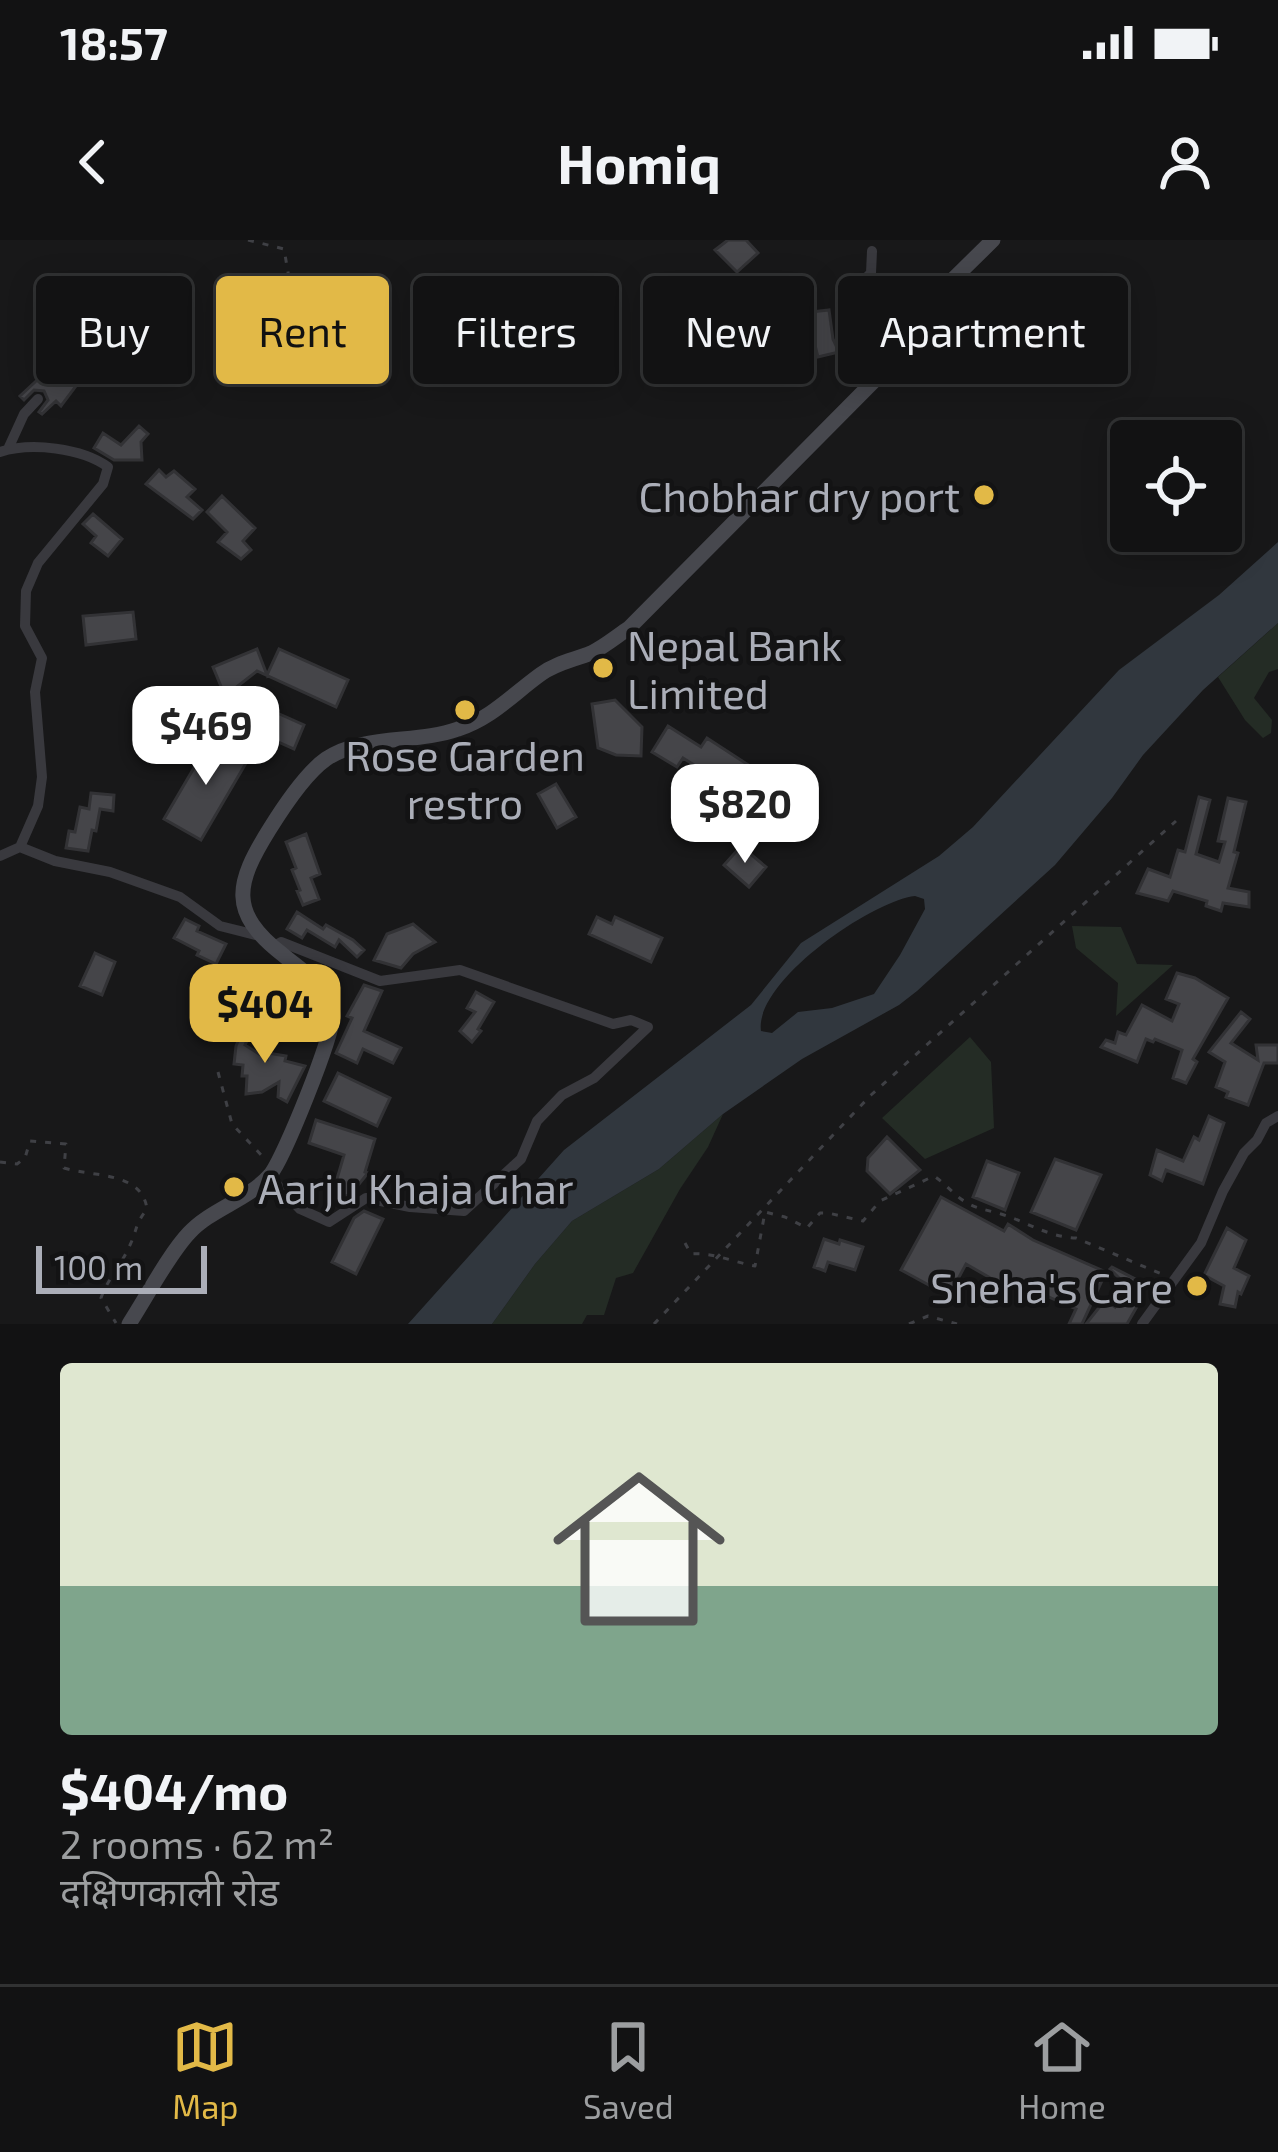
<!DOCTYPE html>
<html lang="en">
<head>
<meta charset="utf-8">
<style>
  :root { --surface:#121213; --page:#1b1b1c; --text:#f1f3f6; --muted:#9c9ea0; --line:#313233; --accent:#e2b947 }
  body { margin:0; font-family:"Exo 2","Noto Sans Devanagari",sans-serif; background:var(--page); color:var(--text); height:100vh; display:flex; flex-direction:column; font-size:45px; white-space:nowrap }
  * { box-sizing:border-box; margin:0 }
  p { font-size:39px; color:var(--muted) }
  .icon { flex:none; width:66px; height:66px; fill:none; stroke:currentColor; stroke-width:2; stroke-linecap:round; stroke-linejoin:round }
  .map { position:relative; height:1084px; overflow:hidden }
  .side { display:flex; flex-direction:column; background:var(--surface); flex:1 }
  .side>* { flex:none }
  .banner { position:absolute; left:36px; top:36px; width:1206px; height:108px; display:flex; gap:24px }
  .buttons { position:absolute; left:1110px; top:180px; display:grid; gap:24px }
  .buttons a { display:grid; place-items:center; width:132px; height:132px; border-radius:12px; background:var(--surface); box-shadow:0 6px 30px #0003,0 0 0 3px var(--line); font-size:60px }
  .scale { position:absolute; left:36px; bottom:30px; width:171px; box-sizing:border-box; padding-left:12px; border:6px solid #abaeb8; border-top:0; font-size:33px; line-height:42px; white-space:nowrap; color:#abaeb8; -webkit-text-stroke:9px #131314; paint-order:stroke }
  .price { position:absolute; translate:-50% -102px; padding:0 27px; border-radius:24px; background:#fff; color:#222; font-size:39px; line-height:78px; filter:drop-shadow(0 3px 6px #0008) }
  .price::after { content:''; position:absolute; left:50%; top:72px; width:36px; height:27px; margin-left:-18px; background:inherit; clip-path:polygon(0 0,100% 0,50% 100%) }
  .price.current { background:var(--accent); color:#111 }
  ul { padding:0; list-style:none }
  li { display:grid; align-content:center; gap:24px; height:636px; padding:0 60px }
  li span { display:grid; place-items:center; height:372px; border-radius:12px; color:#555 }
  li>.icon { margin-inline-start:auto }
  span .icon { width:216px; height:216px; fill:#fffc; stroke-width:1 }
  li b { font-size:51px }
  .chip { padding:0 42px; border-radius:12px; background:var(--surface); box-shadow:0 6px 30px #0003,0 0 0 3px var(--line); font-size:42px; line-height:108px }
  .chip.current { background:var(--accent); color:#111 }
  .status { display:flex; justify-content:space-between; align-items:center; height:84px; padding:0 60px; background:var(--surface); direction:ltr }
  .status svg { height:33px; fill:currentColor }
  header { display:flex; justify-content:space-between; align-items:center; height:156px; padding:0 60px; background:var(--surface); font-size:54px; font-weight:700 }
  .dock { display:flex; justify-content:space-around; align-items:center; height:168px; border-top:3px solid var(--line); background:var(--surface); font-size:33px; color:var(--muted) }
  .dock a { display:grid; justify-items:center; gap:6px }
  .dock .current { color:var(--accent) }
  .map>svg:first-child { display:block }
  .green { fill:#242c25 }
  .water { fill:#31373e; fill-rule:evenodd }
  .building { fill:#454549; stroke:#323235; stroke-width:3 }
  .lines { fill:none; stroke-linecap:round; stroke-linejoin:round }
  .path { stroke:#3f4045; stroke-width:3; stroke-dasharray:6 9; stroke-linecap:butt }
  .minor { stroke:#39393e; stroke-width:10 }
  .secondary { stroke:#47484e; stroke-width:15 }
  .poi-dot { fill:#e2b947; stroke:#131314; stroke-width:4.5 }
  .labels { text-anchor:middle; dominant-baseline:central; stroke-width:9; stroke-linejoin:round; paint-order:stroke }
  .poi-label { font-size:42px; fill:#abaeb8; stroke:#131314; text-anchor:end }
</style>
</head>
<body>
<div class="status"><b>18:57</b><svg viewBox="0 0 49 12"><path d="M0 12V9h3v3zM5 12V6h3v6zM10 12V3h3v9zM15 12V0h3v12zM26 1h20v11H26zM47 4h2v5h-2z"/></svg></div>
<header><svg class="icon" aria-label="back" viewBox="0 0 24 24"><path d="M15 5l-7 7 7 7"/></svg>Homiq<svg class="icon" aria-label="person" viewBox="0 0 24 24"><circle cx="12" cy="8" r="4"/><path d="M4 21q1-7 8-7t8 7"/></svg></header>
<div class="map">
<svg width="1278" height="1084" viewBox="0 0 1278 1084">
  <rect width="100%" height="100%" fill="#181819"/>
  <path class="green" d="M 1278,383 L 1278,429 L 1269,432 L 1254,458 L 1272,480 L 1271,493 L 1263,498 L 1245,480 L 1218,437 Z
    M 1072,686 L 1121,687 L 1137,724 L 1173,725 L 1116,776 L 1118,743 L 1076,708 Z
    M 970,797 L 991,822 L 994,888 L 925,919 L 882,878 Z
    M 723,874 L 708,907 L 680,949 L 633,1033 L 616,1038 L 604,1075 L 587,1075 L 582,1084 L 492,1084 L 535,1024 L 572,981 L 659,929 Z"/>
  <path class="water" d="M 1278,302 L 1278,383 L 1203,450 L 1143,515 L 1112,558 L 1055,625 L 917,751 L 899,765 L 802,819 L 723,874 L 659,929 L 572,981 L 535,1024 L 492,1084 L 408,1084 L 564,910 L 751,765 L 801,703 L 939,616 L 973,587 L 1119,430 L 1219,355 ZM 915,656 L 924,659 L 925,669 L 900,715 L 874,754 L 832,768 L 798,772 L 772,793 L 761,791 C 754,742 871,661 915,656 Z"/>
  <path class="building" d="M 728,0 L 746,0 L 758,13 L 737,32 L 715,10 Z
    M 800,56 L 811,72 L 829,70 L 833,99 L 839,112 L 818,117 L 811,89 L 802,94 L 787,64 Z
    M 66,122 L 79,142 L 61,166 L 56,161 L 42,174 L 39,172 L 48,160 L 44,151 L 34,150 L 24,160 L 20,156 L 48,130 L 50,133 Z
    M 139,186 L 148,194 L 141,202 L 142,220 L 114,220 L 94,208 L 103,193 L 121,205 Z
    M 159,230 L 166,237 L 174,231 L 195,249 L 187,257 L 202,270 L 193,279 L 146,244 Z
    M 222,256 L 255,288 L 243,301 L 251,310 L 241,319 L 218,302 L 227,292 L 207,272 Z
    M 93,274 L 122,299 L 108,316 L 91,303 L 96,296 L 83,284 Z
    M 133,372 L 136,399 L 86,405 L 83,376 Z
    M 257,409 L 267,435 L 279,409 L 348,440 L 336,467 L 257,431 L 225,456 L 213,427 Z
    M 615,460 L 642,487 L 641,516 L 616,515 L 598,508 L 592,464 Z
    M 275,472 L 304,485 L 294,509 L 265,496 Z
    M 668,486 L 701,507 L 707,498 L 753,528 L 737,552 L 683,518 L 677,527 L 652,512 Z
    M 212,497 L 249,518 L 201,600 L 164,579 Z
    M 556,544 L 576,577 L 557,588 L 538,554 Z
    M 91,553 L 114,555 L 113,571 L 100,569 L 96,591 L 92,590 L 88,611 L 66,608 L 69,591 L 75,592 L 80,567 L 89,569 Z
    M 1199,557 L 1210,560 L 1196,614 L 1219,622 L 1225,602 L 1218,601 L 1228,558 L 1246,562 L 1234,612 L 1238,613 L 1228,648 L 1249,652 L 1249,667 L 1223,663 L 1221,671 L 1206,666 L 1207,661 L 1173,651 L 1168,661 L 1137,653 L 1148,629 L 1170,637 L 1178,610 L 1185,612 Z
    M 306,594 L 320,634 L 311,638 L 319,659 L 303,665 L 297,651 L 300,650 L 292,630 L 296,628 L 286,602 Z
    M 741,606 L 766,627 L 749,647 L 724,625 Z
    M 297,672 L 323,689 L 326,685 L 353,700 L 364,710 L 357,717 L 339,700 L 335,707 L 307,690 L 302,698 L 287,689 Z
    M 597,677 L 612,684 L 615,677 L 662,698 L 651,722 L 589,694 Z
    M 185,679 L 199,686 L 197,691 L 226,704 L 216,724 L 197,715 L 199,711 L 174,698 Z
    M 413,684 L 435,702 L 413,714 L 401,728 L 374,720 L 387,694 Z
    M 95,713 L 115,722 L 102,755 L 80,746 Z
    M 1177,733 L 1195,738 L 1228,758 L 1193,819 L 1197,822 L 1186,843 L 1173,838 L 1182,810 L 1155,799 L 1153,802 L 1146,799 L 1137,822 L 1101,807 L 1106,800 L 1115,803 L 1118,792 L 1126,795 L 1142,765 L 1172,781 L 1179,764 L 1166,759 Z
    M 364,745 L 382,751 L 364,791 L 401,808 L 393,823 L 363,809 L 357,823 L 336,813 L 352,778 L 347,776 Z
    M 476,752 L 494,762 L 478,789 L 481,791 L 472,802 L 460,791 L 475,772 L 467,768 Z
    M 252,767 L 260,773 L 245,805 L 267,819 L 268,813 L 286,816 L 285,821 L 305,826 L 287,862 L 278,857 L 279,842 L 262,852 L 246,854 L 247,836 L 242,836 L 243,825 L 234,824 L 236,806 Z
    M 1241,772 L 1250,779 L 1231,803 L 1258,820 L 1256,805 L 1278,805 L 1278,823 L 1264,823 L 1248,865 L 1226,857 L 1228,852 L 1216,847 L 1225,822 L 1209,812 Z
    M 338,833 L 390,858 L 377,886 L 324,861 Z
    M 1209,876 L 1224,883 L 1203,944 L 1166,930 L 1162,941 L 1150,935 L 1157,910 L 1183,921 L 1194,897 L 1199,900 Z
    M 316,880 L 375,899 L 365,932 L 368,933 L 351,954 L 334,961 L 334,949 L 344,915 L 309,903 Z
    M 887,897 L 920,930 L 890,954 L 867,931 L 868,918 Z
    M 1055,919 L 1101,935 L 1076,990 L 1031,972 Z
    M 987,921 L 1019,933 L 1005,970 L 973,957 Z
    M 941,957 L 1004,991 L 1008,984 L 1033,1000 L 1106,1032 L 1082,1084 L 1069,1084 L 1076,1069 L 1010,1040 L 1006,1047 L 966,1024 L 949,1056 L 901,1030 Z
    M 364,971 L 383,979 L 356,1034 L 332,1022 L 354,978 Z
    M 1227,988 L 1246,1000 L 1234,1028 L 1249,1036 L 1241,1054 L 1238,1052 L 1235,1067 L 1220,1064 L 1224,1046 L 1204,1035 Z
    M 824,999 L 839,1004 L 840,1000 L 863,1007 L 855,1030 L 828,1022 L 825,1031 L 814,1027 Z
    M 1112,1027 L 1145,1044 L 1136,1061 L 1139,1063 L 1127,1084 L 1086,1084 L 1105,1060 L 1115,1067 L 1126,1045 L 1110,1029 Z"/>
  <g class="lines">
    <path class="path" d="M 248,0 L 284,9 L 298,90 L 295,107 L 259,153
      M 218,832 L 232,884 L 264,918
      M 0,922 L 17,924 L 25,918 L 30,901 L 66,904 L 64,928 C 92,937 142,931 147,969 C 134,986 138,988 130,1005 C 122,1024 108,1038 101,1058 L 116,1083
      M 685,1003 L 691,1014 C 712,1012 733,1022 755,1026 L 765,972 L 785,977 L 807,988 L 820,973 L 828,973 L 863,981 L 880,961 L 934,936 C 946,944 953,954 964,961 C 976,969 988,970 1001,974 C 1027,982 1048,997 1076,998 L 1164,1035
      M 654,1084 L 871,855 L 1176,581
      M 909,1084 L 928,1076 L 957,1084"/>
    <path class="minor" d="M 872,11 L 871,33 L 851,52 L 850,92 L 856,111 L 888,120
      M 8,209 L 24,174 L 38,159
      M 0,212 C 31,202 82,208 108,227 L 103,244 L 38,323 L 26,351 L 25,386 L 42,418 L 35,452 L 42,537 L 38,566 L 20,607
      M 0,616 L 20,607 L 55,621 L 110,632 L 180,657 L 220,686 L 260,696
      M 268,935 L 300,969 L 329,982 L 366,958 L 410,967 L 464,971 L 521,919 L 537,881 L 562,855 L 594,838 L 648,787 L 631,780 L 613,784 L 460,730 L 380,741 L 281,702 L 272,707
      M 1142,1084 L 1201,1003 L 1223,951 L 1244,913 L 1257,900 L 1266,883 L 1278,876"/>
    <path class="secondary" d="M 129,1084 C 146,1058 169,1014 189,993 C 211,969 248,960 270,935 C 284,918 333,796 333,775 C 333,765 328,758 323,750 C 312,736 296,726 282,714 C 228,672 236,643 269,590 C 282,569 306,533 326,519 C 363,494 417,504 458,489 C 492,478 513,454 541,434 C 556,423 574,420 591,413 C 604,407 617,396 629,388 L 873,142 L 908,89 L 936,56 L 993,0"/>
  </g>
  <g class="poi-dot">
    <circle cx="984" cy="255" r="12"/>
    <circle cx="603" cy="428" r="12"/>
    <circle cx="465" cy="470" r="12"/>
    <circle cx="234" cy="947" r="12"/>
    <circle cx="1197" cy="1046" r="12"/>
  </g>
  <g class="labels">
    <g class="poi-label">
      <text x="960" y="255">Chobhar dry port</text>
      <text x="627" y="404" text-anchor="start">Nepal Bank<tspan x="627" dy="48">Limited</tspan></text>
      <text x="465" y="514" text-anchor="middle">Rose Garden<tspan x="465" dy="48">restro</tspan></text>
      <text x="258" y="947" text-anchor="start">Aarju Khaja Ghar</text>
      <text x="1173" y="1046">Sneha's Care</text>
    </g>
  </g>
</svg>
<div class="buttons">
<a><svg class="icon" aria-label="locate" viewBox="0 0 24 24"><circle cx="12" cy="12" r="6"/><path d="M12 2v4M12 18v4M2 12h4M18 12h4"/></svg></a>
</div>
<div class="scale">100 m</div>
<b class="price" style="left:206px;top:548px">$469</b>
<b class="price" style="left:745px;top:626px">$820</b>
<b class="price current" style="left:265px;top:826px">$404</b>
<div class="banner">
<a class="chip">Buy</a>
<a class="chip current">Rent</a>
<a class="chip">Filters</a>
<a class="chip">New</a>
<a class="chip">Apartment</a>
</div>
</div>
<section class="side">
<ul>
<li><span style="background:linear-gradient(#dfe7d0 60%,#7fa58c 0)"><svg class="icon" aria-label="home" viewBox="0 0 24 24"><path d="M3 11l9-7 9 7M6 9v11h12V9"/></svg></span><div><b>$404/mo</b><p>2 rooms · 62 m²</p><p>दक्षिणकाली रोड</p></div></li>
</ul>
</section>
<nav class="dock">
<a class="current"><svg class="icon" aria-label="map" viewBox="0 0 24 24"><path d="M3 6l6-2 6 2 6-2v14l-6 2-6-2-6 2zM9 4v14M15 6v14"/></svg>Map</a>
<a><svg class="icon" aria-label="saved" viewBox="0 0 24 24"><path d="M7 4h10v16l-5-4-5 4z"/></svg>Saved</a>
<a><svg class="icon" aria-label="home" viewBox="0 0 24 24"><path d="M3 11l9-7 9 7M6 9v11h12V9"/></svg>Home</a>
</nav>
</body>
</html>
